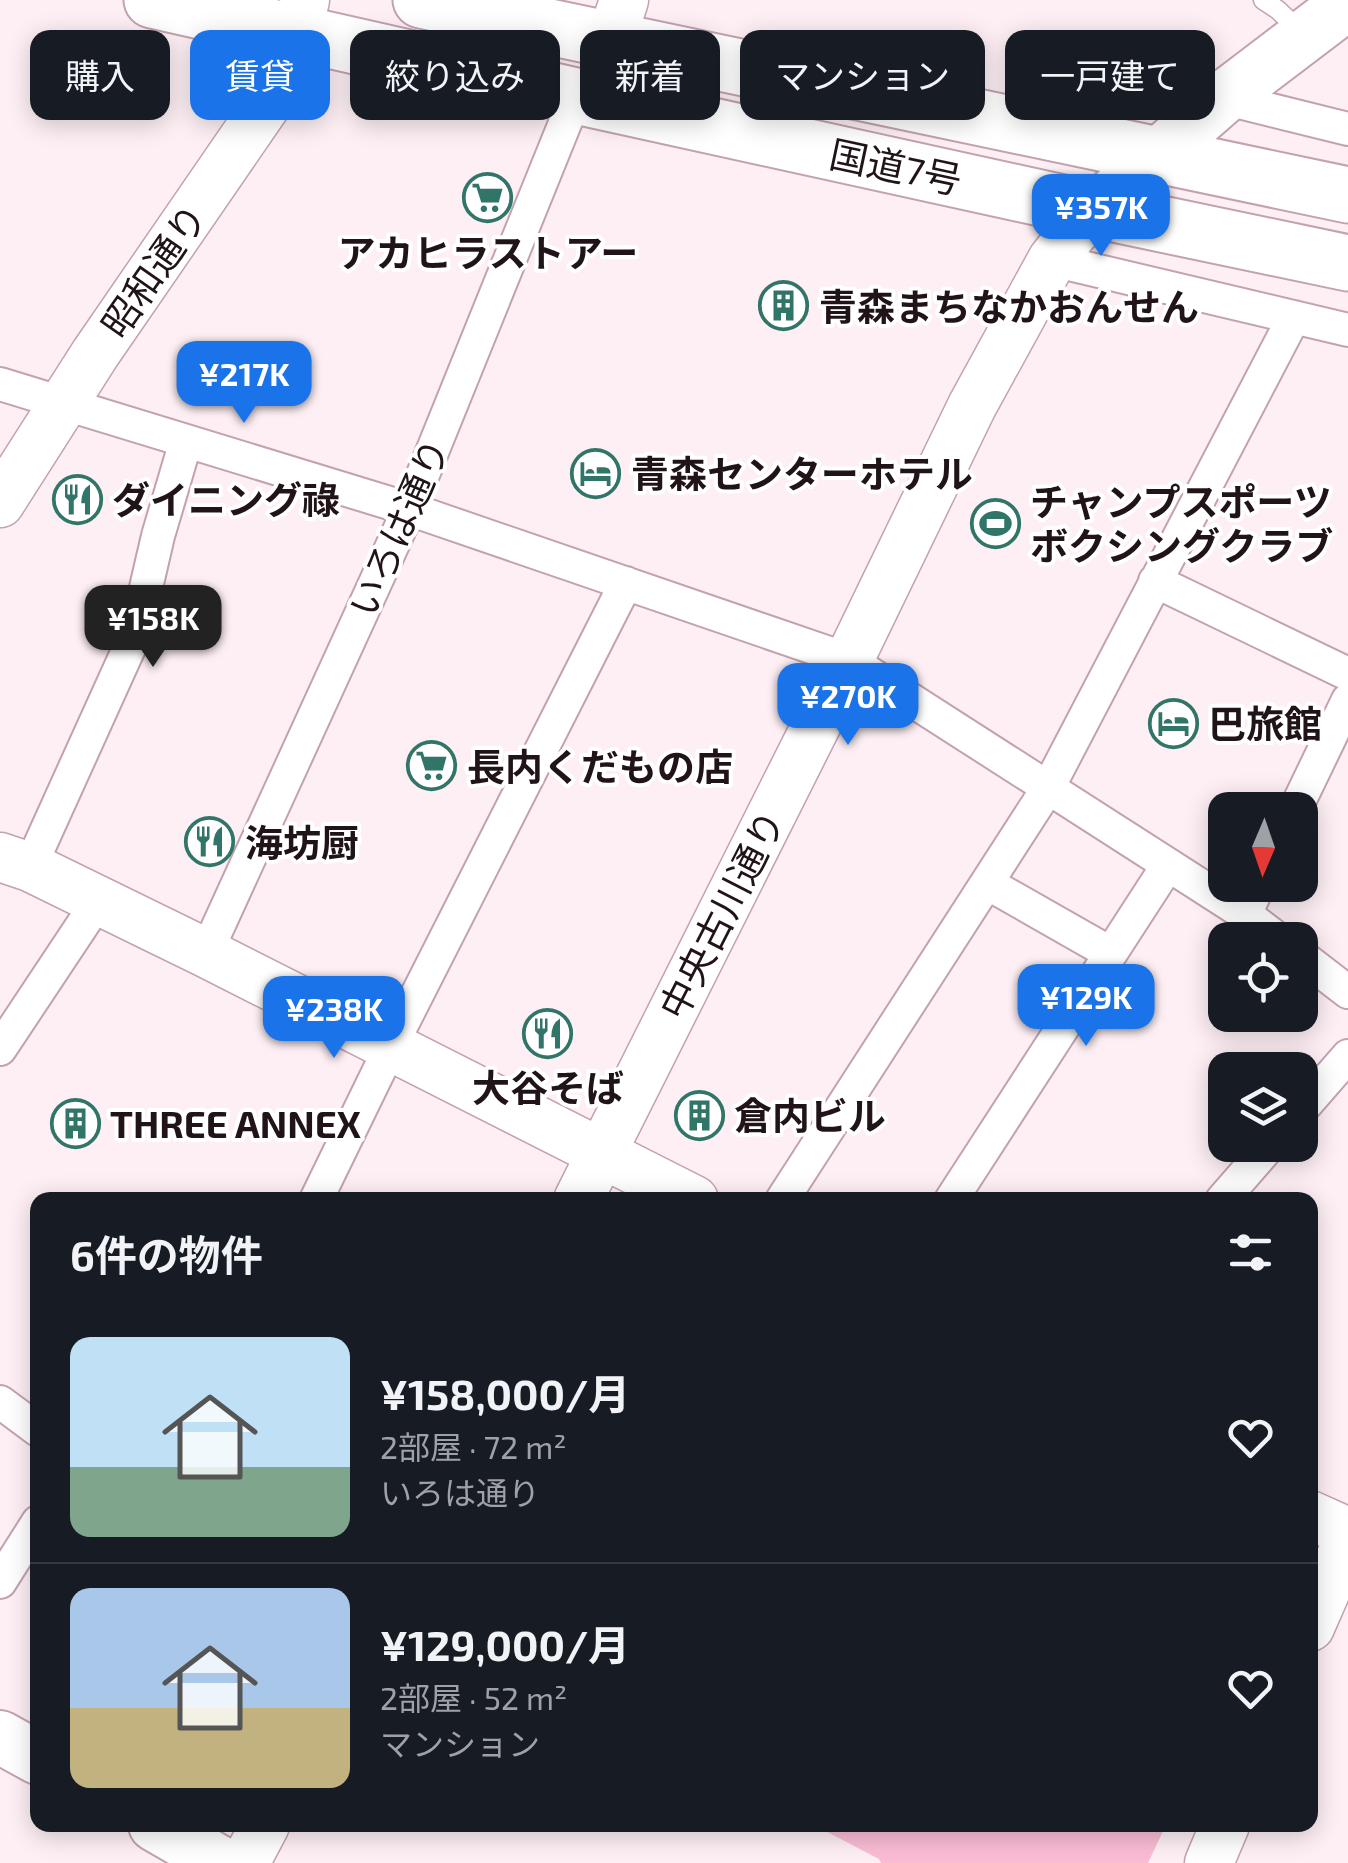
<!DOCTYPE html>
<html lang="ja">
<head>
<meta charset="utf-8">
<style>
  :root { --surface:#171b24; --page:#242831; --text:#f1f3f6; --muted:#9ea1a6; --line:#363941; --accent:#1a73e8 }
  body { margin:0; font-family:"Exo 2","Noto Sans JP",sans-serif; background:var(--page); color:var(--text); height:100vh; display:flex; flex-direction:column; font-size:38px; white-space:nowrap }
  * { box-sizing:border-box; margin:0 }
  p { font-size:32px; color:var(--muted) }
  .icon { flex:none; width:55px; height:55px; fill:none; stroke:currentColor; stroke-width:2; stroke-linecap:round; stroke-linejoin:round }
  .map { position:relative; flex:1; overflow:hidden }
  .drawer { position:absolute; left:30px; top:1192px; width:1288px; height:640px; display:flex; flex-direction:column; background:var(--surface); border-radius:20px; box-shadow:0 5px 25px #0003 }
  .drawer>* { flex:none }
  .top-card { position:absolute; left:30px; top:30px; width:1290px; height:90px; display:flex; gap:20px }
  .needle { width:65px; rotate:182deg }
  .tools { position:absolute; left:1208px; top:792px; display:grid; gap:20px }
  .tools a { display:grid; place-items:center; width:110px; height:110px; border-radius:20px; background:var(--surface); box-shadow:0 5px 25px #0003; font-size:50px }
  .price { position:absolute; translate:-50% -85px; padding:0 22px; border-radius:20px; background:var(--accent); color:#fff; font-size:32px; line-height:65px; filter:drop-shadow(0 2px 5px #0008) }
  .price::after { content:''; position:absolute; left:50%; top:60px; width:30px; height:22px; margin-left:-15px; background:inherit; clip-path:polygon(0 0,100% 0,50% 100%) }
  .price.active { background:#222; color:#fff }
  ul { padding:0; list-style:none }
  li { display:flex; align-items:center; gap:30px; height:250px; padding:0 40px }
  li+li { border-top:2px solid var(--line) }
  li span { display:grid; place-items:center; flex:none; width:280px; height:200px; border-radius:20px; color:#555 }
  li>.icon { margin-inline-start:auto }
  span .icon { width:120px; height:120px; fill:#fffc; stroke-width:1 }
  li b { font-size:42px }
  h2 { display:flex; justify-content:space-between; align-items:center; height:120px; padding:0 40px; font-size:42px }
  .tag { padding:0 35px; border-radius:20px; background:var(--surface); box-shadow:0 5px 25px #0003; font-size:35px; line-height:90px }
  .tag.active { background:var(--accent); color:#fff }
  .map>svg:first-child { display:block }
  .green { fill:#f9bcd4 }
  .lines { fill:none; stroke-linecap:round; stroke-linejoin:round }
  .lane-casing { stroke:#c3a2af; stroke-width:21 }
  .street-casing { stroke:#c3a2af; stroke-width:36 }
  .secondary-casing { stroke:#c3a2af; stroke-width:51 }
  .primary-casing { stroke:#c3a2af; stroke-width:56 }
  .highway-casing { stroke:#c3a2af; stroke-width:59 }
  .lane { stroke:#fff; stroke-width:18 }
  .street { stroke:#fff; stroke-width:32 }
  .secondary { stroke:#fff; stroke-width:48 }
  .primary { stroke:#fff; stroke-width:52 }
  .highway { stroke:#fff; stroke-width:55 }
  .labels { text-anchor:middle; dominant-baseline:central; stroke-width:8; stroke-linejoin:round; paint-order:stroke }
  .street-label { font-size:38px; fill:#201419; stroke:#fff }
  .poi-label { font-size:38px; font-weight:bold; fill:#201419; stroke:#fff; text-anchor:start }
</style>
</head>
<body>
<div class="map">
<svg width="1348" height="1863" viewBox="0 0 1348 1863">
  <rect width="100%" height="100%" fill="#fdeff4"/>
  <path class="green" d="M 814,1825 L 1166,1825 L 1148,1863 L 881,1863 L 879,1859 Z"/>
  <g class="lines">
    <defs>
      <path id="lane" d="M 1263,0 L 1278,10 L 1300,31"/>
      <path id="street" d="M 1223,98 L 1348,129
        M 1052,260 L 1348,330
        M 0,384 L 409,509 L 849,660 L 1245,914 L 1279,940
        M 1155,581 L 1348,674
        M 1295,810 L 1348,700
        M 30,867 L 135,635 L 158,536 L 186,441
        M 987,883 L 1110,953
        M 1245,914 L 1259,885
        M 206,953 L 409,509 L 576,96
        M 1300,955 L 1348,992
        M 0,1049 L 99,900
        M 1300,1111 L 1348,1056
        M 316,1200 L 391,1046 L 626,583
        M 782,1200 L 1048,788 L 1294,317
        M 951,1200 L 1168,865
        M 1222,1200 L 1270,1145
        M 0,1402 L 38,1430
        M 0,1582 L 38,1522"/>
      <path id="secondary" d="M 611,41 L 624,0
        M 0,503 L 95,354 L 280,85 L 297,33 L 305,0
        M 0,857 L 30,867 L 206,953 L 694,1200
        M 578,1200 L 849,660 L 972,406 L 1052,260 L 1073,233 L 1095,210
        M 1310,1515 L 1348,1532
        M 1310,1627 L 1348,1540
        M 245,1863 L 265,1825
        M 1209,1863 L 1225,1825"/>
      <path id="primary" d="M 1095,210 L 1223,98 L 1348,3
        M 0,1737 L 38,1758
        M 155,1825 L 221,1863"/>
      <path id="highway" d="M 152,0 L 576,96 L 1095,210 L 1348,263
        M 421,0 L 1348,195"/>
    </defs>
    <use href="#lane" class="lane-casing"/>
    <use href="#street" class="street-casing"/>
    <use href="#secondary" class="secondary-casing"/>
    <use href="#primary" class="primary-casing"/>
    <use href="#highway" class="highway-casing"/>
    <use href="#lane" class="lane"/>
    <use href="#street" class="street"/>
    <use href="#secondary" class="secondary"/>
    <use href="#primary" class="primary"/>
    <use href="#highway" class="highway"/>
  </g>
  <defs>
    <symbol id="supermarket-ring" viewBox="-11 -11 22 22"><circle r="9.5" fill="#fff" stroke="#317569" stroke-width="1.5"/><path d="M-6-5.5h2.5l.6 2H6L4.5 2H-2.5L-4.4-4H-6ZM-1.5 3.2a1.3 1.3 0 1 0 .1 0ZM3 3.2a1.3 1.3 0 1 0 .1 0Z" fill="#317569"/></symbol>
    <symbol id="building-ring" viewBox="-11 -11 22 22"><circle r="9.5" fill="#fff" stroke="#317569" stroke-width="1.5"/><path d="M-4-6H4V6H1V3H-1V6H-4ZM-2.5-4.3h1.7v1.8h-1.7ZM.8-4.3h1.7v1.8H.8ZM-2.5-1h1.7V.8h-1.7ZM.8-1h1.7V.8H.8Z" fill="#317569"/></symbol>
    <symbol id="hotel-ring" viewBox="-11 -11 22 22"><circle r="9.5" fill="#fff" stroke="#317569" stroke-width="1.5"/><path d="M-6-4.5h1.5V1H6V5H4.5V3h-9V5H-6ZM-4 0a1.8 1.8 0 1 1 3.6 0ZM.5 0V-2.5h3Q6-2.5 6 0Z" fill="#317569"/></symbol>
    <symbol id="restaurant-ring" viewBox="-11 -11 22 22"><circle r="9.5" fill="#fff" stroke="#317569" stroke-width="1.5"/><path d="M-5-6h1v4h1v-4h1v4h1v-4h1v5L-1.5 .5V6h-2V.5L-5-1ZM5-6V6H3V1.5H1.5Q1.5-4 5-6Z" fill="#317569"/></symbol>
    <symbol id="stadium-ring" viewBox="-11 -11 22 22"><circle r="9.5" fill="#fff" stroke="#317569" stroke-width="1.5"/><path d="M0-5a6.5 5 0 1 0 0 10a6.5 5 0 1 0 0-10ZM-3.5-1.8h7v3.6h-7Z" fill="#317569"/></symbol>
  </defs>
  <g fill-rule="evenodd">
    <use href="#supermarket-ring" x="460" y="170" width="55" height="55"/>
    <use href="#building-ring" x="756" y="278" width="55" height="55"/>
    <use href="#hotel-ring" x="568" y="446" width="55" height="55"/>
    <use href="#restaurant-ring" x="50" y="472" width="55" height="55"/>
    <use href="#stadium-ring" x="968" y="496" width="55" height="55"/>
    <use href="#hotel-ring" x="1146" y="696" width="55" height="55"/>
    <use href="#supermarket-ring" x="404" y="738" width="55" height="55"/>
    <use href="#restaurant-ring" x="182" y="814" width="55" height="55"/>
    <use href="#restaurant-ring" x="520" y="1006" width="55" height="55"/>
    <use href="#building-ring" x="672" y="1088" width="55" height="55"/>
    <use href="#building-ring" x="48" y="1096" width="55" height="55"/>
  </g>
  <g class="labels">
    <g class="street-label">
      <text transform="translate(896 166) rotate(12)">国道7号</text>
      <text transform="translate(153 270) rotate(-55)">昭和通り</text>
      <text transform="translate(398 527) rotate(-66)">いろは通り</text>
      <text transform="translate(721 914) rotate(-63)">中央古川通り</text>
    </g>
    <g class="poi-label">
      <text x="488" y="252" text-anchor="middle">アカヒラストアー</text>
      <text x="819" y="306">青森まちなかおんせん</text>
      <text x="631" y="473">青森センターホテル</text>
      <text x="112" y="499">ダイニング祿</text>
      <text x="1030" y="501">チャンプスポーツ<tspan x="1030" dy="44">ボクシングクラブ</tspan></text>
      <text x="1208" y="723">巴旅館</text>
      <text x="467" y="766">長内くだもの店</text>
      <text x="245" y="842">海坊厨</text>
      <text x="548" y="1087" text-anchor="middle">大谷そば</text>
      <text x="734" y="1115">倉内ビル</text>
      <text x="110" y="1123">THREE ANNEX</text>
    </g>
  </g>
</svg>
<div class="tools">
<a><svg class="needle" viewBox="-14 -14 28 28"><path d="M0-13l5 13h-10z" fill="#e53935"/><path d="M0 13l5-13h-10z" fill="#9ea1a6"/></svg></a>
<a><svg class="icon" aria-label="locate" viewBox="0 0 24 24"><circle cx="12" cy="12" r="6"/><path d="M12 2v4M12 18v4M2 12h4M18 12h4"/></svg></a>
<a><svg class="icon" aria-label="layers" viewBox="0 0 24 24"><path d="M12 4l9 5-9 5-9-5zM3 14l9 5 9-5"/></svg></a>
</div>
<b class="price" style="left:1101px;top:259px">¥357K</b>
<b class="price" style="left:244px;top:426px">¥217K</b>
<b class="price active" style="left:153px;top:670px">¥158K</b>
<b class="price" style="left:848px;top:748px">¥270K</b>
<b class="price" style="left:1086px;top:1049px">¥129K</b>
<b class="price" style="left:334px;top:1061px">¥238K</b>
<div class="top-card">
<a class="tag">購入</a>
<a class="tag active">賃貸</a>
<a class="tag">絞り込み</a>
<a class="tag">新着</a>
<a class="tag">マンション</a>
<a class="tag">一戸建て</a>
</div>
<section class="drawer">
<h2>6件の物件<svg class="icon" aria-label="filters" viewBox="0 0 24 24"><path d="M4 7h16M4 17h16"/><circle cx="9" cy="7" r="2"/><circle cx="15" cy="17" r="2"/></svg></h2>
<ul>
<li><span style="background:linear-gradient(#bfe0f5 65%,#7fa58c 0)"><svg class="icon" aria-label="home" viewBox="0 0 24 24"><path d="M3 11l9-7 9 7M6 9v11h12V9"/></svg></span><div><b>¥158,000/月</b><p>2部屋 · 72 m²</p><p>いろは通り</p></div><svg class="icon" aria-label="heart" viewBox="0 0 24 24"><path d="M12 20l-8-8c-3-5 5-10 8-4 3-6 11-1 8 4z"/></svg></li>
<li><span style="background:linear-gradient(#a9c7e8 60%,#c2b280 0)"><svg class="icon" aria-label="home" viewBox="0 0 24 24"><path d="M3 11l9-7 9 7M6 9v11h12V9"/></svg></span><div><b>¥129,000/月</b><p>2部屋 · 52 m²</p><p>マンション</p></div><svg class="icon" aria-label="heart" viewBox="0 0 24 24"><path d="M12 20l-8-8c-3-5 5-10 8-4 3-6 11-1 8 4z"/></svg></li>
</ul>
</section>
</div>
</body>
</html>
